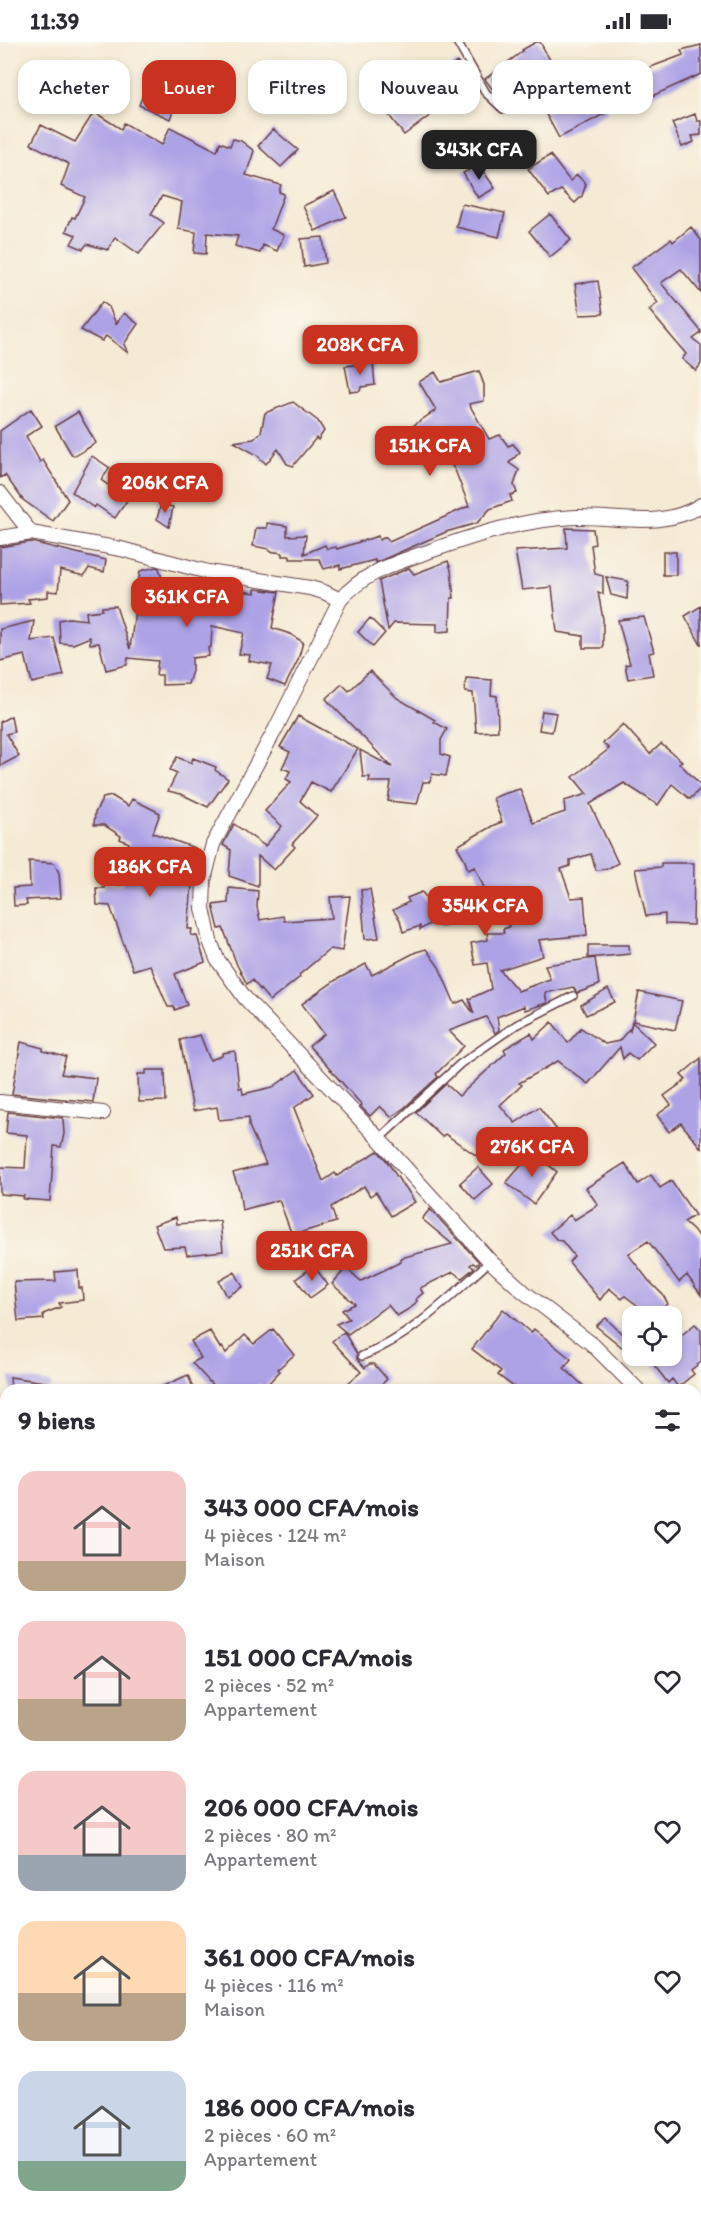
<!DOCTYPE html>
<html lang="fr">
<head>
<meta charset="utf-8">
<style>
  :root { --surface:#fff; --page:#f7f7f7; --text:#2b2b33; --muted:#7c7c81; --accent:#c8321e }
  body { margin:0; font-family:Itim,sans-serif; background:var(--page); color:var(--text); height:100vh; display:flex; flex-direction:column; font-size:22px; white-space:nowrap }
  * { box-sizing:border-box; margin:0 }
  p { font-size:20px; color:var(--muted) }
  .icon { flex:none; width:33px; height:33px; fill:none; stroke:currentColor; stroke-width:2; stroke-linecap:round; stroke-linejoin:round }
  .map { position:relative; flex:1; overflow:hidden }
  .drawer { position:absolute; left:0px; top:1342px; width:702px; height:836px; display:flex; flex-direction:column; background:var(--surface); border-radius:18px 18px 0 0; box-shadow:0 3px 9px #0003 }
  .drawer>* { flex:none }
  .top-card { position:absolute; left:18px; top:18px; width:666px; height:54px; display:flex; gap:12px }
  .controls { position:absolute; left:622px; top:1264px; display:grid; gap:12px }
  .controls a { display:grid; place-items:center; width:60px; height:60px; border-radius:12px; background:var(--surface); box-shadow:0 3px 9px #0003; font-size:30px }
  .price { position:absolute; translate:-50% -51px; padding:0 14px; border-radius:12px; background:var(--accent); color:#fff; font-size:20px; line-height:39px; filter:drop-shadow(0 2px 3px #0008) }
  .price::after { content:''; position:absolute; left:50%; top:36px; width:18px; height:14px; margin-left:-9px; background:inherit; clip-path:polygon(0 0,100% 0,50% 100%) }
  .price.active { background:#222; color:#fff }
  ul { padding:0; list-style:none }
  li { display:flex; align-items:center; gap:18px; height:150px; padding:0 18px }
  li span { display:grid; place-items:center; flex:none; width:168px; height:120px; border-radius:18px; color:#555 }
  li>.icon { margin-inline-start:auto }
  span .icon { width:72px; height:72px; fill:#fffc; stroke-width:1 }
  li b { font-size:26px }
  h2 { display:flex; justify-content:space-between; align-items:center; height:72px; padding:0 18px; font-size:26px }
  .tag { padding:0 21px; border-radius:18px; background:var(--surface); box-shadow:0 3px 9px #0003; font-size:21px; line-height:54px }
  .tag.active { background:var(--accent); color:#fff }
  .status { display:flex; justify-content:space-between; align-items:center; height:42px; padding:0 30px; background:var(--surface); direction:ltr }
  .status svg { height:16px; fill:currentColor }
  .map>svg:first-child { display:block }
  .building { fill:#ada2e6 }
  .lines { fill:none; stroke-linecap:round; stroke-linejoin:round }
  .service-casing { stroke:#643d44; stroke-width:10 }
  .minor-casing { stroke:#643d44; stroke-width:16 }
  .service { stroke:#fff; stroke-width:7 }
  .minor { stroke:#fff; stroke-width:14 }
</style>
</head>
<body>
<div class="status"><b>11:39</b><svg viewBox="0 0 49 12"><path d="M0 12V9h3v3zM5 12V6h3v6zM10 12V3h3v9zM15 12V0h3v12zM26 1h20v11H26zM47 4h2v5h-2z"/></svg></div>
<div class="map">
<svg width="701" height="2177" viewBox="0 0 701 2177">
  <rect width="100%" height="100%" fill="#fbf7ec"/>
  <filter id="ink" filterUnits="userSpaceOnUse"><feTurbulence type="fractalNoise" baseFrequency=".0167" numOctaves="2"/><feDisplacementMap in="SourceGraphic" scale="12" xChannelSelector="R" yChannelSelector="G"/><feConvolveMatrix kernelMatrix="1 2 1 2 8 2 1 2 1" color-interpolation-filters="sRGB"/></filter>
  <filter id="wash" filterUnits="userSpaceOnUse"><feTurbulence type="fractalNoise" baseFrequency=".008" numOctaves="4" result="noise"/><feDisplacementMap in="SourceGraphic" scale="24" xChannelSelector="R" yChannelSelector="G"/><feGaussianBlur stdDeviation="1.35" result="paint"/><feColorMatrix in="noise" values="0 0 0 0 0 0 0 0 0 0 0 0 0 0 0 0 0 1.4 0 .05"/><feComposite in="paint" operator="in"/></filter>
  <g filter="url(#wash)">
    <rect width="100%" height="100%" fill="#f5ead4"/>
    <g id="blocks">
      <path class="building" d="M 536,0 L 540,0 L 555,27 L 544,33 L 540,26 L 518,43 L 514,38 L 495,51 L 485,37 L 523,9 L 522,8 Z
        M 701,3 L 701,32 L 650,55 L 640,29 L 683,13 L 681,8 Z
        M 457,20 L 472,41 L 431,70 L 432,72 L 404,93 L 388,72 Z
        M 152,29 L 184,39 L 170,77 L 139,63 Z
        M 591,41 L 603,54 L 608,70 L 559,96 L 545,70 L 560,62 L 558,60 Z
        M 94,70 L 121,87 L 124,81 L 162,103 L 170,85 L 217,109 L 220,100 L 230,104 L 233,97 L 241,99 L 254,109 L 246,133 L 281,143 L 279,150 L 284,152 L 271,187 L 284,193 L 277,209 L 263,203 L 260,211 L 235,204 L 238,194 L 207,191 L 206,212 L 194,211 L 196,190 L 178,187 L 182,160 L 162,154 L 151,172 L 164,181 L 139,212 L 115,195 L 108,208 L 87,202 L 83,207 L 71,202 L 76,193 L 66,189 L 72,175 L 75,176 L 85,155 L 61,144 L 69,122 L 31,102 L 41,83 L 75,100 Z
        M 695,72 L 697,79 L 701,79 L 701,93 L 692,94 L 694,100 L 682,105 L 672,81 Z
        M 273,87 L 298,108 L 281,125 L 258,104 Z
        M 550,113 L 570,139 L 577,133 L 586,142 L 582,154 L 575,161 L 561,148 L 549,155 L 528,127 Z
        M 479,123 L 495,146 L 478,156 L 463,131 Z
        M 334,149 L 346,175 L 315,189 L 303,164 Z
        M 462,162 L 505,171 L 499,195 L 456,185 Z
        M 550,172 L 571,198 L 550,215 L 529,189 Z
        M 691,185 L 701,198 L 701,251 L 681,227 L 661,241 L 701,289 L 701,291 L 693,297 L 701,303 L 701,322 L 696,329 L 682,317 L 686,312 L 649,268 L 658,261 L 631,226 L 671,197 L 673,200 Z
        M 323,195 L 326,221 L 304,225 L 301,197 Z
        M 598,239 L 603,272 L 580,273 L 575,242 Z
        M 102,260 L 109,265 L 116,282 L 124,271 L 138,282 L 124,302 L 128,311 L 106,294 L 102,299 L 81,288 Z
        M 373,321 L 375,343 L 361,345 L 360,349 L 350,350 L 345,324 Z
        M 479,329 L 484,343 L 484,359 L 469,362 L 489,397 L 500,393 L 508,404 L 513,402 L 520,410 L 509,421 L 519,428 L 514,443 L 517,451 L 510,453 L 512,459 L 490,467 L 477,481 L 446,490 L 375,521 L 375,518 L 340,527 L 340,523 L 324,527 L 319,517 L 290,517 L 290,514 L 282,514 L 282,511 L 269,509 L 269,507 L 253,504 L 256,486 L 267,486 L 267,481 L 287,484 L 287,494 L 306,493 L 304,512 L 325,503 L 327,507 L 336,505 L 337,507 L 378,494 L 379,498 L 386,495 L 389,500 L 469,464 L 455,428 L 435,399 L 428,404 L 414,383 L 436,368 L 419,340 L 435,330 L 441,340 Z
        M 293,360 L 318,379 L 324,389 L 318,398 L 316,396 L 293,424 L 287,422 L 278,407 L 266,422 L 257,413 L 234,400 L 254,397 L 261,390 L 265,371 Z
        M 31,367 L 42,384 L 26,394 L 40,420 L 43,418 L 68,458 L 53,479 L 23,458 L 5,433 L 0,436 L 0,389 Z
        M 78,370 L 96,401 L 77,413 L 72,413 L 55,384 Z
        M 92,414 L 110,426 L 101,438 L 128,457 L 115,476 L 96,463 L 94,466 L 72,450 Z
        M 161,462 L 173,465 L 169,485 L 157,477 Z
        M 566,486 L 593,487 L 595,502 L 591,503 L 595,532 L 603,534 L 603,552 L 598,550 L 603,577 L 603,606 L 583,606 L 583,594 L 557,590 L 552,545 L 522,548 L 515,509 L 567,506 Z
        M 31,500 L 106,518 L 104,530 L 89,526 L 84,534 L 60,528 L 58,550 L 48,549 L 48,555 L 28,557 L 30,561 L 0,563 L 0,505 Z
        M 663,510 L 676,510 L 676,533 L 663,533 Z
        M 448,519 L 451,528 L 454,556 L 451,556 L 450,589 L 437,590 L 437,582 L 394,581 L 388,588 L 379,539 L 409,526 L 414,532 Z
        M 156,525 L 159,526 L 163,540 L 173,539 L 215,544 L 216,546 L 255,551 L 255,547 L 279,550 L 272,586 L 290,592 L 303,600 L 298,618 L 285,644 L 267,637 L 272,623 L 249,619 L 250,613 L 239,612 L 244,591 L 212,584 L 211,605 L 208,606 L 209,614 L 192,616 L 192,629 L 188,642 L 162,643 L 162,633 L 156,633 L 158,619 L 128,616 L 127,623 L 106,628 L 99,601 L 90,602 L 90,595 L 73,602 L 60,601 L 59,578 L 69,576 L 87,578 L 86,570 L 102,568 L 102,565 L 116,564 L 130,607 L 140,529 Z
        M 606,535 L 628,539 L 627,557 L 611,553 Z
        M 701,564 L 701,603 L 685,574 Z
        M 644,575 L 654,610 L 649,611 L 653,633 L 628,637 L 625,623 L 630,622 L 618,578 Z
        M 370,576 L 385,591 L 373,605 L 358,590 Z
        M 34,579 L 31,599 L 54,596 L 64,633 L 32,641 L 25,613 L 0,619 L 0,587 Z
        M 370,629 L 397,656 L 435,678 L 434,680 L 447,687 L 441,698 L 441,712 L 450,715 L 446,734 L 432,732 L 430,740 L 423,740 L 417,762 L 388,759 L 391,740 L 369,740 L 370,735 L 363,735 L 360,708 L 392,725 L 326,657 L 342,642 L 349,649 Z
        M 466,636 L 492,638 L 491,653 L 497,654 L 498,689 L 476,690 L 473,651 L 465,650 Z
        M 542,669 L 556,671 L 552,690 L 539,688 Z
        M 11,674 L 14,690 L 6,692 L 19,714 L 0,724 L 0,680 Z
        M 298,674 L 358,707 L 331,750 L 311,740 L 300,759 L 317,774 L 292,802 L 295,805 L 274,828 L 258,814 L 258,844 L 229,834 L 231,808 L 223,803 L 234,782 L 265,804 L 282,784 L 265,769 L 291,740 L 286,737 L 290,729 L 282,726 L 290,710 L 280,705 Z
        M 623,682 L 650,712 L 661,702 L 682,719 L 679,721 L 701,743 L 701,746 L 690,757 L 672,742 L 658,763 L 624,741 L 590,762 L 618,821 L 607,827 L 596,828 L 591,812 L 570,818 L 570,824 L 561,827 L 571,856 L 584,855 L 587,893 L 539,898 L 543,914 L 500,928 L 518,949 L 550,937 L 545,923 L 595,916 L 599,943 L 577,951 L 573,945 L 545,951 L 547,961 L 525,968 L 524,964 L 497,975 L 499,988 L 495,991 L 486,975 L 449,989 L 464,1004 L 436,1032 L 438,1035 L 404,1066 L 391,1075 L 380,1064 L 370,1074 L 360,1064 L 362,1063 L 309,1004 L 324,992 L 302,962 L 336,938 L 366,922 L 372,933 L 416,910 L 426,907 L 439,925 L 455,962 L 464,958 L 474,972 L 469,957 L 491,947 L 487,921 L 475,923 L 471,901 L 488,898 L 487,891 L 504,891 L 503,887 L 509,885 L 502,861 L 441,884 L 436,871 L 477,855 L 477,853 L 485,848 L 475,825 L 468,828 L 464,816 L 457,804 L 494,783 L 502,780 L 493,756 L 503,752 L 520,747 L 533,781 L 565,770 L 564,759 L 587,752 L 573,735 L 609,707 L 603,701 Z
        M 177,715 L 191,721 L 193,716 L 216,725 L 215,728 L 228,737 L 208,765 L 181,752 L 168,749 L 177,731 L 170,728 Z
        M 112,754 L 128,764 L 132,757 L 160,771 L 153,791 L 195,806 L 192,821 L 163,811 L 161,839 L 192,842 L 188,887 L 192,887 L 191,893 L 197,894 L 205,920 L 175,932 L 187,963 L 175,968 L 174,965 L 168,965 L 150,923 L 133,928 L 110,864 L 97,863 L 96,846 L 104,846 L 105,842 L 122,843 L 129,801 L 120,797 L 121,794 L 104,783 L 94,783 L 95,771 L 103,756 Z
        M 29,819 L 54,821 L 59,831 L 61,856 L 26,858 L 27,863 L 14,864 L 13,846 L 30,845 Z
        M 661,821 L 694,821 L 693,883 L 665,882 L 665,872 L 646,874 L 635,827 L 661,825 Z
        M 229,846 L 258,849 L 257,865 L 260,878 L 283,874 L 284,879 L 332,876 L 330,855 L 350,854 L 342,909 L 330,907 L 299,933 L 300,935 L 270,959 L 252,938 L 247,942 L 237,923 L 223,886 L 219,887 L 213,863 L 228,861 Z
        M 370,847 L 379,896 L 365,897 L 361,848 Z
        M 422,850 L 430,861 L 434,879 L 420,888 L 420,884 L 403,890 L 400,878 L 393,868 L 409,860 L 407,856 Z
        M 588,903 L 629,903 L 630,912 L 588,916 Z
        M 608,947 L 615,960 L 586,973 L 581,963 Z
        M 639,950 L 682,959 L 675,988 L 633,979 Z
        M 552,980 L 568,1001 L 581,986 L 605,1002 L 619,999 L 629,987 L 630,989 L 632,980 L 654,1001 L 637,1018 L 628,1011 L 623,1017 L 620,1005 L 588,1042 L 558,1019 L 519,1041 L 522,1043 L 500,1063 L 515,1081 L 539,1065 L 557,1088 L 526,1114 L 504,1093 L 483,1118 L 445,1092 L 442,1095 L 416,1070 L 446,1042 L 459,1054 L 506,1011 L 504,1007 L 531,991 L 534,997 Z
        M 200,993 L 210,1018 L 222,1014 L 222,1011 L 235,1009 L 239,1046 L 242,1046 L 243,1052 L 273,1045 L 297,1028 L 314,1052 L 294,1066 L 323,1139 L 335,1131 L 337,1134 L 378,1109 L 387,1119 L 403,1144 L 404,1143 L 415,1160 L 391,1174 L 376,1150 L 370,1154 L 364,1144 L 331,1165 L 336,1180 L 292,1193 L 279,1158 L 242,1168 L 239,1147 L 233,1131 L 266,1122 L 249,1084 L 249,1075 L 219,1078 L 217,1065 L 193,1069 L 180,998 Z
        M 21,1000 L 43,1006 L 43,1009 L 66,1015 L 61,1032 L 96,1036 L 93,1060 L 12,1052 Z
        M 701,1016 L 701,1106 L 681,1081 L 669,1090 L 657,1073 L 671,1063 L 664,1054 L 686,1038 L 681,1033 Z
        M 146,1028 L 165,1028 L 166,1059 L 139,1060 L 138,1032 L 146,1032 Z
        M 8,1070 L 63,1076 L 64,1092 L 61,1105 L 54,1104 L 50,1159 L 23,1157 L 24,1154 L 0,1152 L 0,1125 L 25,1126 L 27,1093 L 6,1091 Z
        M 533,1110 L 557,1130 L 534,1162 L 506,1141 Z
        M 625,1121 L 638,1142 L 651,1133 L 660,1146 L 671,1139 L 695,1173 L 684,1180 L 701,1196 L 701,1253 L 687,1233 L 679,1240 L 648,1199 L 628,1212 L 649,1239 L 663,1253 L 668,1262 L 650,1275 L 648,1275 L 641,1266 L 625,1254 L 622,1257 L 609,1246 L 600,1258 L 569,1220 L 574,1214 L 562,1199 L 557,1198 L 550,1190 L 570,1173 L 574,1178 L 598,1163 L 586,1146 Z
        M 478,1125 L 493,1142 L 475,1158 L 460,1141 Z
        M 430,1167 L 479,1220 L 476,1223 L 473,1221 L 470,1223 L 474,1226 L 462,1236 L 453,1230 L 420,1246 L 423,1251 L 416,1257 L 417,1259 L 412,1265 L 397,1274 L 388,1263 L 348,1292 L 336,1282 L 349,1277 L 342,1268 L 355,1262 L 332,1242 L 346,1226 L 361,1239 L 401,1220 L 401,1216 L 452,1202 L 422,1177 Z
        M 176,1175 L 177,1182 L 220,1179 L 223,1209 L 187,1213 L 185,1205 L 163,1206 L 154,1183 Z
        M 314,1224 L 328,1243 L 310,1256 L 296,1237 Z
        M 78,1228 L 79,1246 L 82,1246 L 83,1258 L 59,1261 L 61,1265 L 43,1272 L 44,1277 L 18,1279 L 14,1240 L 56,1239 L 55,1230 Z
        M 235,1230 L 243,1245 L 227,1254 L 219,1239 Z
        M 503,1267 L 531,1291 L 534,1287 L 571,1317 L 564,1326 L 588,1348 L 518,1348 L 498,1333 L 501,1329 L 472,1307 Z
        M 606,1276 L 633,1303 L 628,1310 L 596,1284 Z
        M 695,1282 L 701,1288 L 701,1320 L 691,1328 L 694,1332 L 678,1345 L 672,1337 L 668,1341 L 647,1314 L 672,1314 L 672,1301 Z
        M 273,1287 L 294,1313 L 278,1327 L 280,1329 L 264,1346 L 259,1342 L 252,1348 L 217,1348 L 192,1321 L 201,1316 L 191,1299 L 210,1289 L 220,1306 L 222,1305 L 226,1311 L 245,1293 L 254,1302 Z
        M 344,1290 L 357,1312 L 357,1317 L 365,1326 L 369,1322 L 374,1322 L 387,1337 L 376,1348 L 340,1348 L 361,1330 L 332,1299 Z
        M 188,1333 L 194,1348 L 154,1348 Z
        M 10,1335 L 51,1341 L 51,1348 L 11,1348 Z"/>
    </g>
  </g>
  <g filter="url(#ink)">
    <use href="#blocks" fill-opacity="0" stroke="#643d44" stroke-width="1.5"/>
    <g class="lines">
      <defs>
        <path id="service" d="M 457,0 L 486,51 L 503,67
          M 379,1097 L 460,1022 L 516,983 L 573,954
          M 362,1314 C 411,1295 451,1254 490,1219"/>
        <path id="minor" d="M 0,451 L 31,491
          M 0,496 L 31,491 L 121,507 L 208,530 L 310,546 L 324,550 L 340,558
          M 0,1060 L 103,1071
          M 638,1348 L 592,1302 L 524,1250 L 490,1219 L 379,1097 L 245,956 L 217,917 L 210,899 L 203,866 L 204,838 L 213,802 L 276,686 L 340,558 C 364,530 396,521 430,509 C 478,492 525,477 576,475 C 618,474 663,488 701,463
          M 696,1415 L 701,1419
          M 0,1525 L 6,1524
          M 696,1582 L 701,1548
          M 0,1669 L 6,1666
          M 0,1930 L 6,1933
          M 696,1972 L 701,1973
          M 111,2172 L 111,2177
          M 91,2177 L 99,2172
          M 617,2177 L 618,2172"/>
      </defs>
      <use href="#service" class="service-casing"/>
      <use href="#minor" class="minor-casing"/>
      <use href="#service" class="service"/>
      <use href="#minor" class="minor"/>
    </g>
  </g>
</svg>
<div class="controls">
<a><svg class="icon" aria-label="locate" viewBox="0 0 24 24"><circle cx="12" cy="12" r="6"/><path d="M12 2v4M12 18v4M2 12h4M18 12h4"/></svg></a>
</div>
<b class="price active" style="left:479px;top:139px">343K CFA</b>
<b class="price" style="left:360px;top:334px">208K CFA</b>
<b class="price" style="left:430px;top:435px">151K CFA</b>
<b class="price" style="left:165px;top:472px">206K CFA</b>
<b class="price" style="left:187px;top:586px">361K CFA</b>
<b class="price" style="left:150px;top:856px">186K CFA</b>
<b class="price" style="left:485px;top:895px">354K CFA</b>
<b class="price" style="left:532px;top:1136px">276K CFA</b>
<b class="price" style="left:312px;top:1240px">251K CFA</b>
<div class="top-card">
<a class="tag">Acheter</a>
<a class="tag active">Louer</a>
<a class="tag">Filtres</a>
<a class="tag">Nouveau</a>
<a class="tag">Appartement</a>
</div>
<section class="drawer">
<h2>9 biens<svg class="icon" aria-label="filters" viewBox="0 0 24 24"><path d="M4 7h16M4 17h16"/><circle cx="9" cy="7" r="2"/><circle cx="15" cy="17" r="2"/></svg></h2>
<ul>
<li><span style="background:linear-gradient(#f6c9c9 75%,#b9a48a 0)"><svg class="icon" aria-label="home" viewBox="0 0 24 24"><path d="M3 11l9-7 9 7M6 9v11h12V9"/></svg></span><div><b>343 000 CFA/mois</b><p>4 pièces · 124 m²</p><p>Maison</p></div><svg class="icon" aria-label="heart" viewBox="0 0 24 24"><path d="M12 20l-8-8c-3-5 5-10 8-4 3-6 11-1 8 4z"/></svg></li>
<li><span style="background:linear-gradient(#f6c9c9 65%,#b9a48a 0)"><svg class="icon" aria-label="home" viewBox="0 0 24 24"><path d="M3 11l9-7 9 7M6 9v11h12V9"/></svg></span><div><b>151 000 CFA/mois</b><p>2 pièces · 52 m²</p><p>Appartement</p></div><svg class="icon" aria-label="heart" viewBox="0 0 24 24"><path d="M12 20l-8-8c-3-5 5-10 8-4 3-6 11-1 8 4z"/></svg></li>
<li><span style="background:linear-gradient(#f6c9c9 70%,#9aa5b1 0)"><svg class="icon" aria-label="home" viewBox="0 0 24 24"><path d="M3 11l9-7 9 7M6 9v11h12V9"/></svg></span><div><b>206 000 CFA/mois</b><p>2 pièces · 80 m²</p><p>Appartement</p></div><svg class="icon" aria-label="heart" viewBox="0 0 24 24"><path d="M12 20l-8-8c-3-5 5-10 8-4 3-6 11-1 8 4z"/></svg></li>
<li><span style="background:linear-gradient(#ffd9b3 60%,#b9a48a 0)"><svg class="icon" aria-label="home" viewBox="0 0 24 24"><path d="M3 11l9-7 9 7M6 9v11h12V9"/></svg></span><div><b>361 000 CFA/mois</b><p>4 pièces · 116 m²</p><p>Maison</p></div><svg class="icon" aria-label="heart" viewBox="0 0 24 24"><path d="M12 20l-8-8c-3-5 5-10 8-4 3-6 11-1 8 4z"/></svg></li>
<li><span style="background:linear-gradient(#c9d6e8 75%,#7fa58c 0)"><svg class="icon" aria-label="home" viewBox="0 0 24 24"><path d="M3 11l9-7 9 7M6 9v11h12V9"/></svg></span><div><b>186 000 CFA/mois</b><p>2 pièces · 60 m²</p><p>Appartement</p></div><svg class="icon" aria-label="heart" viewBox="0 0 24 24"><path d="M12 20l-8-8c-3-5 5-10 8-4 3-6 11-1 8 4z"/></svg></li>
</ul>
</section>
</div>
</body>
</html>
